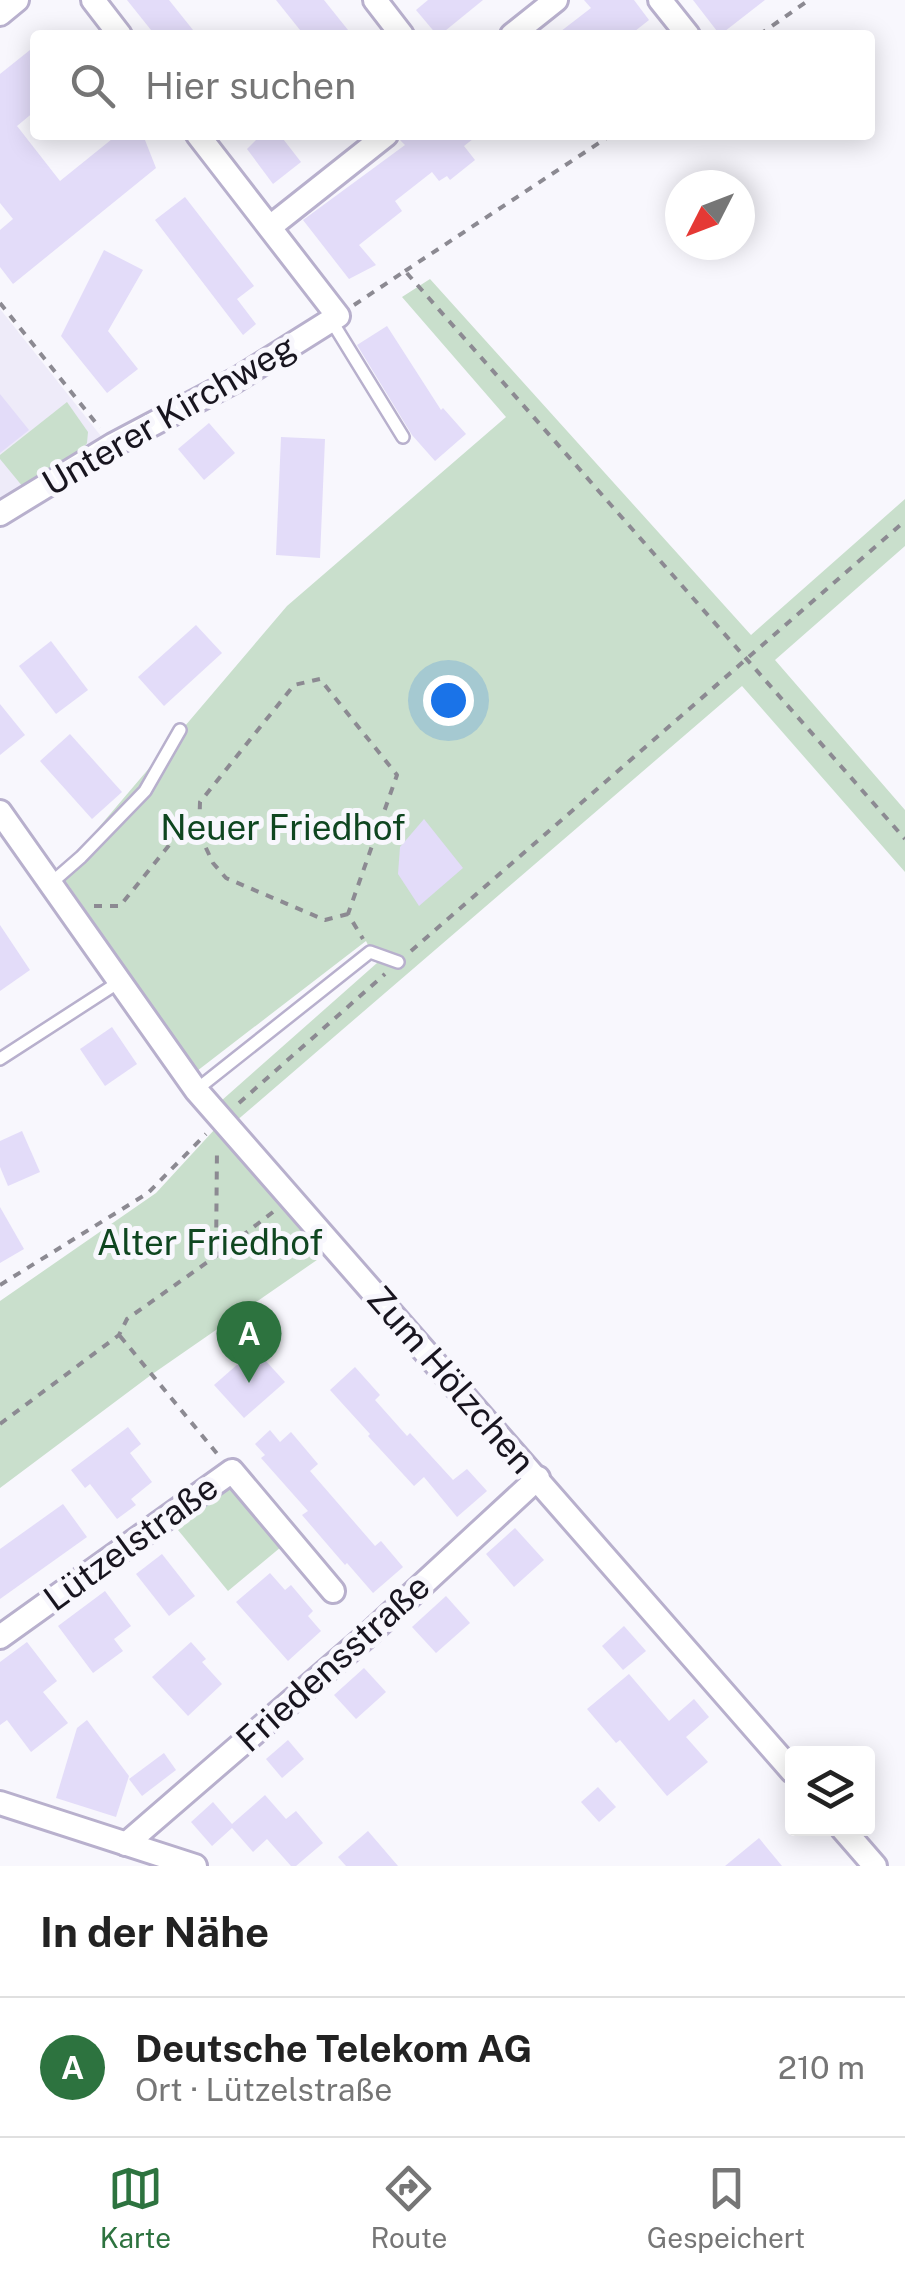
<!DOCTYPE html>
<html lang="de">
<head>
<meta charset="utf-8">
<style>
  body { margin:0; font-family:"Public Sans",sans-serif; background:#f2f2f2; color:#222 }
  .controls { position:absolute; right:30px; bottom:30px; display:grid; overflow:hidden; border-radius:10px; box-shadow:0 5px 25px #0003 }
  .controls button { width:90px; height:90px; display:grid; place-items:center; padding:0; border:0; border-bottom:2px solid #e0e0e0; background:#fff; color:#222; font:50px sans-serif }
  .compass { position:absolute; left:665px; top:170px; width:90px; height:90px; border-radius:50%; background:#fff; box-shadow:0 5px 25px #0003; rotate:228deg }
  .you { position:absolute; left:448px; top:700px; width:35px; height:35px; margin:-25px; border:8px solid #fff; border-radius:50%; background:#1a73e8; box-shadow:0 0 0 15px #1a73e833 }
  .badge { display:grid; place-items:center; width:65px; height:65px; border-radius:50%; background:#2d733f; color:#fff; font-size:32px; font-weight:700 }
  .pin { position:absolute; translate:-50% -82px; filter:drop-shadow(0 2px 5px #0008) }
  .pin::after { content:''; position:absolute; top:52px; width:35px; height:30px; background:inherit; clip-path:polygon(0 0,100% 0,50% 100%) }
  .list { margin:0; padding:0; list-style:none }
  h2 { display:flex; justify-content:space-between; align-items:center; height:130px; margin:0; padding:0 40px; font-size:42px }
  h2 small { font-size:32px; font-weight:400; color:#767676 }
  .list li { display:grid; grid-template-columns:65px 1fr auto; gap:30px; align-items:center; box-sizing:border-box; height:140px; padding:0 40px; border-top:2px solid #e0e0e0 }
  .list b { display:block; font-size:38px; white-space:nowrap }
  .list p { margin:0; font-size:32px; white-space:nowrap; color:#767676 }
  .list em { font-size:32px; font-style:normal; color:#767676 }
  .icon { flex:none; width:55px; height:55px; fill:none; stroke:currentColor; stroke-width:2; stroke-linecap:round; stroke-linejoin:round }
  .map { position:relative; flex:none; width:905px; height:1866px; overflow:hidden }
  .search { position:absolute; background:#fff; box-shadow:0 5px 25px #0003; left:30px; right:30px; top:30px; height:110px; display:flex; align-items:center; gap:25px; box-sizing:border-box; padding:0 35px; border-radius:10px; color:#767676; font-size:38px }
  .sheet { height:270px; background:#fff }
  nav { display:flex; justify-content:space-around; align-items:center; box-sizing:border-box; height:140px; border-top:2px solid #e0e0e0; background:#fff; font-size:28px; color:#767676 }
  nav a { display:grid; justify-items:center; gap:5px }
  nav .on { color:#2d733f }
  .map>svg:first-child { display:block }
  .built { fill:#eeebf9 }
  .green { fill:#c9dfcc }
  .building { fill:#e3dcf9 }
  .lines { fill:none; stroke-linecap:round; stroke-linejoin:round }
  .lane-casing { stroke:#b8b0cd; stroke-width:16 }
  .street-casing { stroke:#b8b0cd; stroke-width:28 }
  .path { stroke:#8c8a92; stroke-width:4; stroke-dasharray:8 8; stroke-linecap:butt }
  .lane { stroke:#fff; stroke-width:11 }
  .street { stroke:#fff; stroke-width:22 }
  .labels { text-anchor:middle; stroke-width:10; stroke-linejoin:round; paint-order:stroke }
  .street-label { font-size:35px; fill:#18151f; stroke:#f8f7fd }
  .park-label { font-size:35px; fill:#0f4620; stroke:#f8f7fd }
</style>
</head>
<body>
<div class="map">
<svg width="905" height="1866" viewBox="0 0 905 1866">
  <rect width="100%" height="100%" fill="#f8f7fd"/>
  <polygon class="built" points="0,309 112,450 0,513"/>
  <g class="green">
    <polygon points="430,279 751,635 905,499 905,546 775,660 905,810 905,872 742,686 235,1122 221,1101 377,963 366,941 197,1071 60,873 287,606 506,417 402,297"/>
    <polygon points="67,402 88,432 87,443 78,456 23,487 0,459 0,455"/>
    <polygon points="215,1129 327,1253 151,1375 0,1488 0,1301 156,1193"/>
    <polygon points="231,1486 281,1547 228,1591 178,1530"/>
  </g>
  <g class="building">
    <polygon points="127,0 169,0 197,35 155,35"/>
    <polygon points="276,0 324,0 352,35 304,35"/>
    <polygon points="428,0 483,0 440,35 437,35 416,10"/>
    <polygon points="584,0 634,0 649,20 630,35 556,35 591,8"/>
    <polygon points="693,0 765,0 720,35"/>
    <polygon points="35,46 35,111 17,126 60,181 117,135 143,135 156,168 13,284 0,267 0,230 13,219 0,203 0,74"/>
    <polygon points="261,135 280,135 301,162 273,184 247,149"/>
    <polygon points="401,135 478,135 464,146 475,160 450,180 447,176 439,181 432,172 395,201 402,211 359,245 376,265 349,279 303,220 405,145 400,140"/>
    <polygon points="185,197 254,286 237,299 256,324 243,335 155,220"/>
    <polygon points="104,250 143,270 108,331 138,369 107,393 61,336"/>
    <polygon points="387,326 441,410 443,408 466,434 435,461 412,435 357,345"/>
    <polygon points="0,394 29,430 0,453"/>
    <polygon points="209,423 235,453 204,480 178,449"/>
    <polygon points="281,437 325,439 320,558 276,555"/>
    <polygon points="196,625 222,653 164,706 138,677"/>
    <polygon points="51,641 88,690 56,714 19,666"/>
    <polygon points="0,704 25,735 0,755"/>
    <polygon points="70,734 122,792 92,819 40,761"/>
    <polygon points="424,819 463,868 419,906 398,874 400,847"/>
    <polygon points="0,925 30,970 0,991"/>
    <polygon points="112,1027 137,1064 105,1086 80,1049"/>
    <polygon points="22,1131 40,1172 8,1186 0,1167 0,1141"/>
    <polygon points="0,1207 24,1249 0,1263"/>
    <polygon points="255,1349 285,1382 244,1418 214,1385"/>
    <polygon points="355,1367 380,1395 375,1400 407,1436 410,1433 453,1480 467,1469 487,1491 457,1517 424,1477 414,1486 368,1436 370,1434 330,1390"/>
    <polygon points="128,1427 141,1444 130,1453 152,1482 131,1499 136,1505 117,1519 90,1484 85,1488 71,1470"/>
    <polygon points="270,1430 280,1442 291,1432 318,1464 310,1471 375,1546 381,1541 403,1567 373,1593 347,1563 345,1565 302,1515 308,1511 261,1458 265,1455 255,1444"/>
    <polygon points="63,1504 87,1537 0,1599 0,1549"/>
    <polygon points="515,1528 544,1560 514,1587 486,1554"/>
    <polygon points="162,1554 195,1596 169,1616 136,1574"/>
    <polygon points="270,1573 285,1590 291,1585 313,1611 308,1616 321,1631 288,1661 236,1602"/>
    <polygon points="105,1591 131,1626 114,1639 123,1651 93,1673 58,1626"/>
    <polygon points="446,1596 470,1623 436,1653 412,1627"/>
    <polygon points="624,1626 646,1651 623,1670 602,1646"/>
    <polygon points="27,1642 57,1681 43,1692 68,1723 31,1752 7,1720 0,1725 0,1662"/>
    <polygon points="191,1642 206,1659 202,1662 222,1684 188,1716 152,1677"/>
    <polygon points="364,1668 386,1692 356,1719 334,1695"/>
    <polygon points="629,1674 669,1721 694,1699 709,1717 686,1737 708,1762 667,1796 620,1740 616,1743 587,1709"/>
    <polygon points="87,1720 129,1776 116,1817 56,1798 77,1728"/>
    <polygon points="288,1740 304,1759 282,1778 266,1759"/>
    <polygon points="164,1753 176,1770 142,1796 129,1779"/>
    <polygon points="598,1787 616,1807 599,1822 581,1802"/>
    <polygon points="265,1795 286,1819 296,1811 323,1843 296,1866 291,1866 267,1839 253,1852 232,1828 212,1846 191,1822 213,1802 232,1824"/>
    <polygon points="368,1831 398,1866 346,1866 338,1857"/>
    <polygon points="759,1838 782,1866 725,1866"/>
  </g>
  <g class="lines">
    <g class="lane-casing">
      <g id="lane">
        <polyline points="331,320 403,437"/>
        <polyline points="50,884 81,857 145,791 180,730"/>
        <polyline points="0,1059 119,982"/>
        <polyline points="196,1090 370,952 398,962"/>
      </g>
    </g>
    <g class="street-casing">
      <g id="street">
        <polyline points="93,0 120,35"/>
        <polyline points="375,0 402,35"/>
        <polyline points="660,0 688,35"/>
        <polyline points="0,14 17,0"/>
        <polyline points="512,35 556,0"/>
        <polyline points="270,227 386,135"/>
        <polyline points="0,514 113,445 236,380 338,316 198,135"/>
        <polyline points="0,812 196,1090 792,1771"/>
        <polyline points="0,1637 232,1471 333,1591"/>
        <polyline points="0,1803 195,1866"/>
        <polyline points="842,1828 875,1866"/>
        <polyline points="126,1844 369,1634 538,1478"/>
      </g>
    </g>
    <g class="path">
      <polyline points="759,35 809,0"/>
      <polyline points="405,271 611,135"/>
      <polyline points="0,303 100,428"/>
      <polyline points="354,305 405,271 905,839"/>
      <polyline points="94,906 120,906 179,833 199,833"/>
      <polyline points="348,914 325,920 226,878 213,863 199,833 200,802 294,685 320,679 397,775 348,914 363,939"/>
      <polyline points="411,951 905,521"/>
      <polyline points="239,1103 385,974"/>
      <polyline points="216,1256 273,1212"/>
      <polyline points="0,1285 148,1193 206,1134"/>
      <polyline points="120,1336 219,1456"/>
      <polyline points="0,1424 119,1335 127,1319 216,1256 217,1148"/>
    </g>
    <use href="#lane" class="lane"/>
    <use href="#street" class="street"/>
  </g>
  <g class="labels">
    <g class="street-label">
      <text transform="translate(169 415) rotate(-30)" y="12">Unterer Kirchweg</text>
      <text transform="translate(451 1380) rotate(49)" y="12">Zum Hölzchen</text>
      <text transform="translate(131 1543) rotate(-36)" y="12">Lützelstraße</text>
      <text transform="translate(333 1663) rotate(-42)" y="12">Friedensstraße</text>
    </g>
    <g class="park-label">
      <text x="283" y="840">Neuer Friedhof</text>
      <text x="210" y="1255">Alter Friedhof</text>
    </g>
  </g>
</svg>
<div class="controls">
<button><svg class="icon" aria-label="layers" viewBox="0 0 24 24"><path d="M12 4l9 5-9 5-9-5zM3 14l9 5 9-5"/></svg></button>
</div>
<svg class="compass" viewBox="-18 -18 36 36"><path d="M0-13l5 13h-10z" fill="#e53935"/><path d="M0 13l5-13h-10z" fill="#767676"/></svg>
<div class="you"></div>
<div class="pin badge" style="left:249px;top:1383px">A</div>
<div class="search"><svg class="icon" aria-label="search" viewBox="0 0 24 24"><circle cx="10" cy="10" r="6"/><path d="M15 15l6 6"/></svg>Hier suchen</div>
</div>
<section class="sheet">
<h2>In der Nähe<small></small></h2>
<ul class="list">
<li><span class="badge">A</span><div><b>Deutsche Telekom AG</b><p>Ort · Lützelstraße</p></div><em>210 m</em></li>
</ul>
</section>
<nav>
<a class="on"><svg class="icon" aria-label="map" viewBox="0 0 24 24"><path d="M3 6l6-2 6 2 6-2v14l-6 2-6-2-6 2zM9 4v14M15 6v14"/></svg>Karte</a>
<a><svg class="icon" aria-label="directions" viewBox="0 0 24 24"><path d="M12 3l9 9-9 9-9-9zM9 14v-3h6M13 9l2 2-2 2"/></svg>Route</a>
<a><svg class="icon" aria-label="saved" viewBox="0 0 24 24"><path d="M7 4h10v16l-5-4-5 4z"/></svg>Gespeichert</a>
</nav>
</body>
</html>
